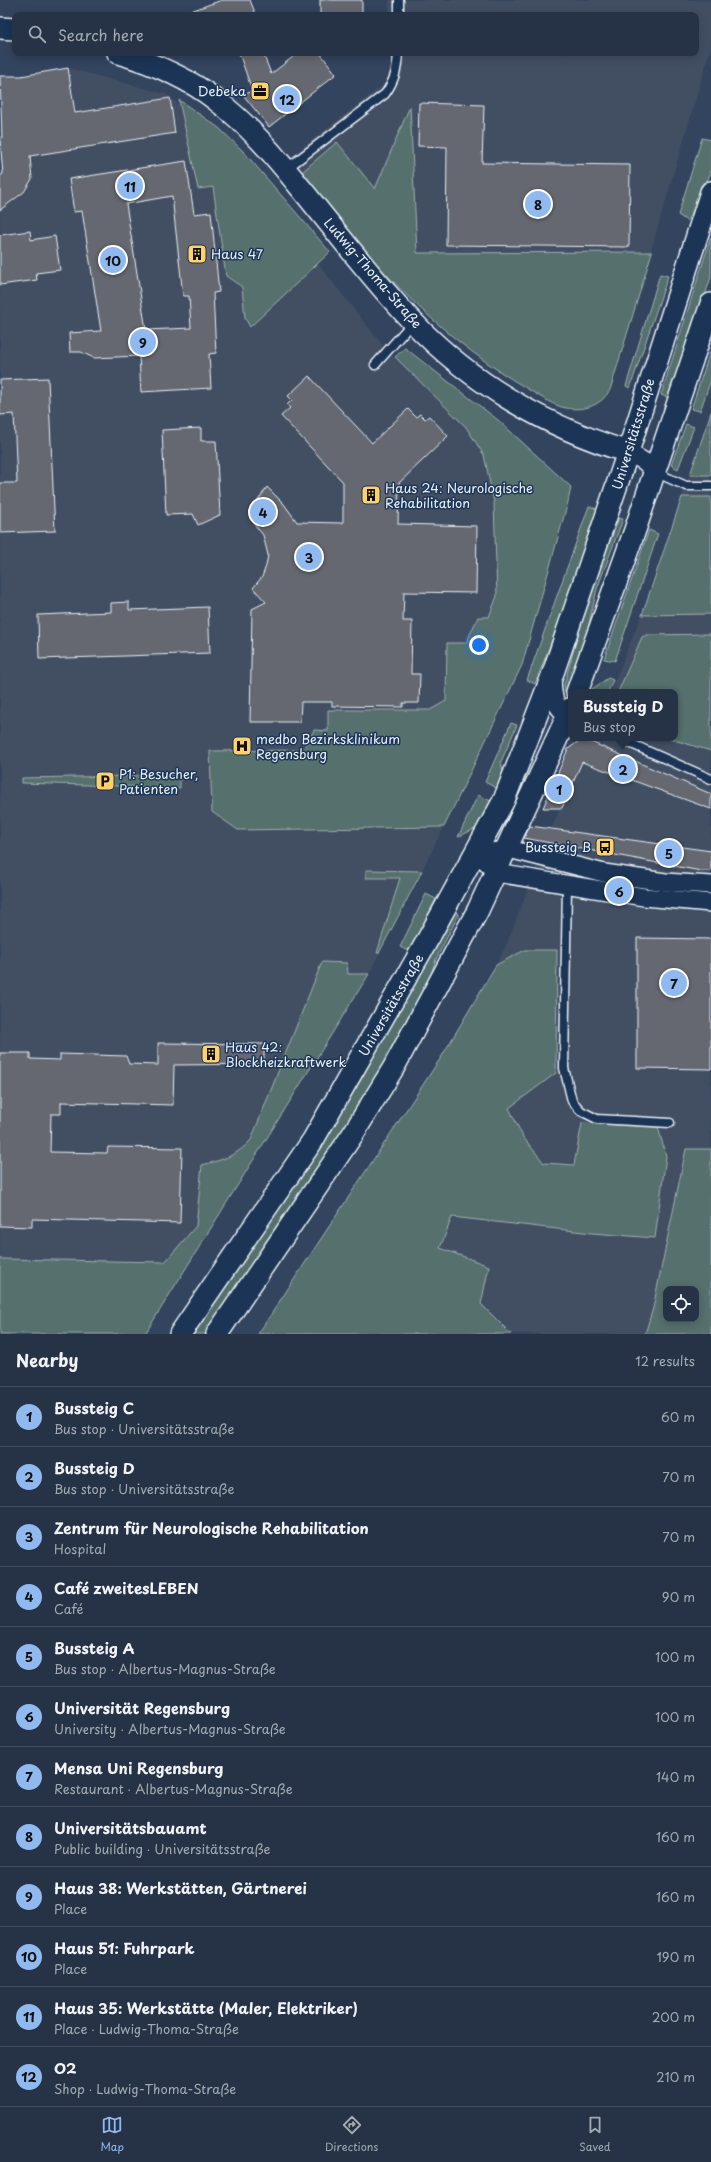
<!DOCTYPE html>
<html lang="en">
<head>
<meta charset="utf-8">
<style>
  body { margin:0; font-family:"Playpen Sans",sans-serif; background:#323f51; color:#f1f3f6 }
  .controls { position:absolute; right:12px; bottom:12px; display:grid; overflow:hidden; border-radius:8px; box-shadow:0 2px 10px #0003 }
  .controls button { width:36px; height:36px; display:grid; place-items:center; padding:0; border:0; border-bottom:1px solid #424e5f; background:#263346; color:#f1f3f6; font:20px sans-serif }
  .you { position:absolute; left:479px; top:645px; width:14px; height:14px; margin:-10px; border:3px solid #fff; border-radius:50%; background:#1a73e8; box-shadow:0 0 0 6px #1a73e833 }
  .badge { display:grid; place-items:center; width:26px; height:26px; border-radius:50%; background:#90b9f0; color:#111; font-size:13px; font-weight:700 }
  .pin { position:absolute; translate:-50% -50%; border:2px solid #fff; box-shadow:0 1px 4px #0006 }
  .popup { position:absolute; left:568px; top:689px; width:110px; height:52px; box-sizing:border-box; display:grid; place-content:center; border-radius:8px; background:#263346; filter:drop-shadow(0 1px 3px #0005); font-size:13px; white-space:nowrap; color:#a4aab3 }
  .popup b { font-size:15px; color:#f1f3f6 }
  .popup::after { content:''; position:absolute; left:50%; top:100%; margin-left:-8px; border:8px solid transparent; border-top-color:#263346 }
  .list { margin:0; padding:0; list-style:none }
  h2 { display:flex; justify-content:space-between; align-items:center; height:52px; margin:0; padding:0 16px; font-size:17px }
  h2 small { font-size:13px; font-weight:400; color:#a4aab3 }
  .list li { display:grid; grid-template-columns:26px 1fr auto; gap:12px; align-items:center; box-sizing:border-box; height:60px; padding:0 16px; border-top:1px solid #424e5f }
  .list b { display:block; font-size:15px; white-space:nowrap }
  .list p { margin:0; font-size:13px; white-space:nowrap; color:#a4aab3 }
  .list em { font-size:13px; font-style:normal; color:#a4aab3 }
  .icon { flex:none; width:22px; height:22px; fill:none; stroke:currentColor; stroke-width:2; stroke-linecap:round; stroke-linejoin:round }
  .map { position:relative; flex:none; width:711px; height:1334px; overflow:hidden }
  .search { position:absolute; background:#263346; box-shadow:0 2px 10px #0003; left:12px; right:12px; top:12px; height:44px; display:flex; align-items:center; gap:10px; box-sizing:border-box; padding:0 14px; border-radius:8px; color:#a4aab3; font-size:15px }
  .sheet { height:772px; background:#263346 }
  nav { display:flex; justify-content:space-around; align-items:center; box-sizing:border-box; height:56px; border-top:1px solid #424e5f; background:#263346; font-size:11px; color:#a4aab3 }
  nav a { display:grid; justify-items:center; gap:2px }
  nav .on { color:#90b9f0 }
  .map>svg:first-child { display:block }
  .built { fill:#424f63; fill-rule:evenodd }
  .green { fill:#56706d; stroke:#9fb0b2; fill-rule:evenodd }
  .building { fill:#65686f; stroke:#e8f1f8; fill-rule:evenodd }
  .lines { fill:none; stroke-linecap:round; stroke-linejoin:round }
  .service-casing { stroke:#e8f1f8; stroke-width:11 }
  .minor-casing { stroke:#e8f1f8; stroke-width:20 }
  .tertiary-casing { stroke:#e8f1f8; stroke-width:24 }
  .service { stroke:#1d3557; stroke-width:8 }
  .minor { stroke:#1d3557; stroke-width:17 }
  .tertiary { stroke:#1d3557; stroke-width:21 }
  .labels { text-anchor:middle; stroke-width:3; stroke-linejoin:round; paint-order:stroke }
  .poi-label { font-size:13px; fill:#e8f1f8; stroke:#1d3557; text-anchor:start }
  .street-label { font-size:13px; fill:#e8f1f8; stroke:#1d3557 }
</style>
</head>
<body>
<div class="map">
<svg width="711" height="1334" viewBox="0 0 711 1334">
  <rect width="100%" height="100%" fill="#33445e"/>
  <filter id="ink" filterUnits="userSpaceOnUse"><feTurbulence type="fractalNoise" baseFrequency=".025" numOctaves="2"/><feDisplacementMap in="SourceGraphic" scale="8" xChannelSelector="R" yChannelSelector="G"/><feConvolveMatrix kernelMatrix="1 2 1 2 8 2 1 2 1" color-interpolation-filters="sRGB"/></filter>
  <g filter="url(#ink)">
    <g class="built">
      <polygon points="389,0 711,0 711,47 610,390 603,401 591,407 576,409 564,408 505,376 462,345 419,308 383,271 290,157 382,86 390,74 390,53 696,53 696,15 389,15"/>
      <polygon points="68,68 166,94 220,139 387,351 568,502 522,665 444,827 369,974 145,1334 0,1334 0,129 24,125 21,75"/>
      <path d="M711 411V1334H258L442 1056 496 965 508 941 546 842 590 738H675V692H610L642 614ZM666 1289H696V1319H666Z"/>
    </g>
    <g class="green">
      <polygon points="179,100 219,128 244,152 330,252 250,327 245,318 242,287 226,276 213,187 198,189"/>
      <path d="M410 106 417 253 652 252 610 390C600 406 585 411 566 408 554 406 541 397 531 391 476 359 428 319 385 273 355 242 329 205 302 172L337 142 375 189Z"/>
      <polygon points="702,138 711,140 711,171 704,190 687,221 678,215"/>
      <polygon points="711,237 711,277 671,399 661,395"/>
      <polygon points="660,274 668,276 630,388 626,386"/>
      <polygon points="405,348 498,420 571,487 568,502 522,665 444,827 238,830 212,812 210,751 303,750 314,730 328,731 328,710 430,710 446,701 447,643 466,643 478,617 489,617 497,596 494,502 484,455 466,427 395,357"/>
      <polygon points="711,349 711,380 700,411 691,409"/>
      <polygon points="711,412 711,475 690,475"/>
      <polygon points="686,424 694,427 678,469 671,465"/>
      <polygon points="682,497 711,497 711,614 642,615"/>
      <polygon points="589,506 599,510 567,602 535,684 527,680"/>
      <polygon points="619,518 623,519 597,589 586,637 567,694 565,692 564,685 589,595"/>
      <polygon points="649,530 658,534 615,661 604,659"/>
      <polygon points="711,634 711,751 667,738 675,738 675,692 618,692 642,637 647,635"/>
      <polygon points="608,678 613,680 608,692 591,692 592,689"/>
      <polygon points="511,723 517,725 501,762 504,776 498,789 485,782"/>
      <polygon points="180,775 180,788 22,783 22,778"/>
      <polygon points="478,795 493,802 485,824 458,837"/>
      <polygon points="366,870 422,871 379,953 377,953 400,878 366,878"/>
      <polygon points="426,894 436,899 410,952 400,947"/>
      <polygon points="452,910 459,914 436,959 425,992 373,1087 208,1334 192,1334 315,1155 359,1083"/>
      <polygon points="525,950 557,950 556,1073 509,1108 523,1137 544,1163 574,1165 582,1123 658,1127 666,1156 655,1238 592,1233 452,1217 440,1248 489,1266 481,1304 511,1334 258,1334 442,1056 496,965"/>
      <path d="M322 962 347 963 348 974H369L145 1334H0V1259L165 1262 196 1226 202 1165C222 1160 237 1156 251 1140Z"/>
      <path d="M686 1149H711V1334H645L653 1308ZM666 1289H696V1319H666Z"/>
    </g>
    <g class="building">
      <polygon points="222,0 250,0 256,15 186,15 185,13"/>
      <rect x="320" y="0" width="42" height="15"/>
      <polygon points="239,53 263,53 271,74 298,53 320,53 336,74 269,127 244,96 252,90"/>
      <polygon points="68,68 75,113 170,98 175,133 30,156 32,179 24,192 0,210 0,176 3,174 0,139 2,138 0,76 21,76"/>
      <polygon points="419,103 484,105 482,163 630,165 629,247 446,245 447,147 418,146"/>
      <path d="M186 161 194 214 211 212 219 292 213 293 216 353 209 354 211 388 141 392 139 356 94 358 81 352H70L69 333 101 331 82 211 74 212 69 179ZM172 196 183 296H189L191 328 146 330 126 204Z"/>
      <polygon points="30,231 31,240 55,236 60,270 36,273 37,280 0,285 0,235"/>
      <polygon points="309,376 372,443 408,409 416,417 420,414 425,419 429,416 448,436 399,483 398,524 477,526 476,593 404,592 403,621 412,621 411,674 420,674 419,703 403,703 403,707 332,706 332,702 301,702 300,722 250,722 252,609 266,602 253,588 262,577 266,566 268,555 263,535 254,524 261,519 251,511 267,487 284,504 297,522 343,523 343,482 281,416 290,408 287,405 292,400 288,396"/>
      <polygon points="48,378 55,531 0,533 0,483 17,483 14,414 0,415 0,380"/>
      <polygon points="201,428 201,441 216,441 220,515 198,525 193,514 166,515 162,430"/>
      <polygon points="129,602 129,610 208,607 210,653 39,659 38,615 111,612 111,603"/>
      <polygon points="579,741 591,742 711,794 711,809 582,762 562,808 543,808 568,749"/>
      <polygon points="530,826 711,851 711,871 701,871 524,838"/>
      <polygon points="637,938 711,939 711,1069 637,1068"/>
      <polygon points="158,1043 264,1044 264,1064 174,1065 173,1105 61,1102 61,1114 51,1114 50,1152 107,1153 108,1147 182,1148 180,1223 32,1219 32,1227 0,1226 0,1053 30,1053 30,1059 60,1060 60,1054 126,1056 129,1064 158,1065"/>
    </g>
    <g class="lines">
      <g class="service-casing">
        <g id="service">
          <polyline points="399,15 399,0"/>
          <path d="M286 169 385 94C395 80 397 70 398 53"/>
          <polyline points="375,365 412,323"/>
          <polyline points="655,472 686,486 711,486"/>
          <polyline points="618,738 711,779"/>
          <polyline points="567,885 564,1068 572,1101 581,1111 597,1119 670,1123"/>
        </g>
      </g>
      <g class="minor-casing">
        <g id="minor">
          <polyline points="628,452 645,462 655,472"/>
          <path d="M552 677C553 695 552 704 568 716"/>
          <polyline points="477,853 496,871 503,874 644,897 711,903"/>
          <polyline points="477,853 513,850 604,873 665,882 711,885"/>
        </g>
      </g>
      <g class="tertiary-casing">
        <g id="tertiary">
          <polyline points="0,28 15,29"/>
          <path d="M118 53C152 63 188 78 216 100 248 124 274 155 299 186 336 231 371 278 412 321 471 383 546 427 628 452"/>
          <polyline points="577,692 635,530 711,304"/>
          <polyline points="180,1334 313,1140 423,948 504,800 552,676 628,452 711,192"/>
          <polyline points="217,1334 353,1134 394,1067 478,910 571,708"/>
        </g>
      </g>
      <use href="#service" class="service"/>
      <use href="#minor" class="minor"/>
      <use href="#tertiary" class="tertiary"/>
    </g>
  </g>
  <defs>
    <g id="office-square" transform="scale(1)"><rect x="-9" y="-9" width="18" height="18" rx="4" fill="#ffd166" stroke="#1d3557"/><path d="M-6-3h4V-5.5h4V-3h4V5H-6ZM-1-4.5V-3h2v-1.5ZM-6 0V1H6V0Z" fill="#111"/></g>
    <g id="building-square" transform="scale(1)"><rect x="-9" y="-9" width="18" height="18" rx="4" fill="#ffd166" stroke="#1d3557"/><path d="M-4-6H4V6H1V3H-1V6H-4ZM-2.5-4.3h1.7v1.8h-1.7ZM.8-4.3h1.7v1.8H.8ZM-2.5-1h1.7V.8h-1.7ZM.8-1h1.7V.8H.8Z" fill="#111"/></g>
    <g id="hospital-square" transform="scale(1)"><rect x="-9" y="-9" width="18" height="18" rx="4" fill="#ffd166" stroke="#1d3557"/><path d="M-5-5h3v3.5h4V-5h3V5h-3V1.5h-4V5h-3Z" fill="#111"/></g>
    <g id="parking-square" transform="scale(1)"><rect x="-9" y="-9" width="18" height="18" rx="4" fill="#ffd166" stroke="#1d3557"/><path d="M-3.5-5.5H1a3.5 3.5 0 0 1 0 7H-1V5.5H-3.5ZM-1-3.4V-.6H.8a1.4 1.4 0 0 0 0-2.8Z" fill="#111"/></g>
    <g id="bus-square" transform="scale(1)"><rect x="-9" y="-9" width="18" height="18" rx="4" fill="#ffd166" stroke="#1d3557"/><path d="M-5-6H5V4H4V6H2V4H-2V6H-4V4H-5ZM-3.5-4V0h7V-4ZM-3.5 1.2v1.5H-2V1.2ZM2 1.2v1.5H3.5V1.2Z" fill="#111"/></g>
  </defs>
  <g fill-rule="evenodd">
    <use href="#office-square" x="260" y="91"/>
    <use href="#building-square" x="197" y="254"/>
    <use href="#building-square" x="371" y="495"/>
    <use href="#hospital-square" x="242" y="746"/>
    <use href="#parking-square" x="105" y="781"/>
    <use href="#bus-square" x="605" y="847"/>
    <use href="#building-square" x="211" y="1054"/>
  </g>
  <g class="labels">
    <g class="poi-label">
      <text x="246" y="96" text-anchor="end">Debeka</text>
      <text x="211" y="259">Haus 47</text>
      <text x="385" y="493">Haus 24: Neurologische<tspan x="385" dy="15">Rehabilitation</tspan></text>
      <text x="256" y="744">medbo Bezirksklinikum<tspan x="256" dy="15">Regensburg</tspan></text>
      <text x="119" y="779">P1: Besucher,<tspan x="119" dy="15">Patienten</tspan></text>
      <text x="591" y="852" text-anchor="end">Bussteig B</text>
      <text x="225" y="1052">Haus 42:<tspan x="225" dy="15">Blockheizkraftwerk</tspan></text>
    </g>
    <g class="street-label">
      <text transform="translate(373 273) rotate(49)" y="5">Ludwig-Thoma-Straße</text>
      <text transform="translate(633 434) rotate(-73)" y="5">Universitätsstraße</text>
      <text transform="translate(391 1005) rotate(-60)" y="5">Universitätsstraße</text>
    </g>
  </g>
</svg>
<div class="controls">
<button><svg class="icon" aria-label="locate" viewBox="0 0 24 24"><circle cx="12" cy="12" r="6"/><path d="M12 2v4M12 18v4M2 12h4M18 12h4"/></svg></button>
</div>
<div class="you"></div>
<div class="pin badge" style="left:559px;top:789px">1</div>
<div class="pin badge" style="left:623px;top:769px">2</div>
<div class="popup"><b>Bussteig D</b>Bus stop</div>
<div class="pin badge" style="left:309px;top:557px">3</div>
<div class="pin badge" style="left:263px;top:512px">4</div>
<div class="pin badge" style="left:669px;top:853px">5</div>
<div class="pin badge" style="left:619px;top:891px">6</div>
<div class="pin badge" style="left:674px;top:983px">7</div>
<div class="pin badge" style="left:538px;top:204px">8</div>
<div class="pin badge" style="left:143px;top:342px">9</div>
<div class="pin badge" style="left:113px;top:260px">10</div>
<div class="pin badge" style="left:130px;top:186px">11</div>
<div class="pin badge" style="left:287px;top:99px">12</div>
<div class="search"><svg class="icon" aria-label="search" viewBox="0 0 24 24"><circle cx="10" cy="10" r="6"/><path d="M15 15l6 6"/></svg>Search here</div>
</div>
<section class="sheet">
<h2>Nearby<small>12 results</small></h2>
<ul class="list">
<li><span class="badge">1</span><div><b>Bussteig C</b><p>Bus stop · Universitätsstraße</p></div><em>60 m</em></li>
<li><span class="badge">2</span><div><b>Bussteig D</b><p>Bus stop · Universitätsstraße</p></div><em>70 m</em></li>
<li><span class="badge">3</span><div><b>Zentrum für Neurologische Rehabilitation</b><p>Hospital</p></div><em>70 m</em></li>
<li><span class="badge">4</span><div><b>Café zweitesLEBEN</b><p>Café</p></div><em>90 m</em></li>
<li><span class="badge">5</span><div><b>Bussteig A</b><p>Bus stop · Albertus-Magnus-Straße</p></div><em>100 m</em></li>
<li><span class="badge">6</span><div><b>Universität Regensburg</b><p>University · Albertus-Magnus-Straße</p></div><em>100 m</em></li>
<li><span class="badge">7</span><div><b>Mensa Uni Regensburg</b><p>Restaurant · Albertus-Magnus-Straße</p></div><em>140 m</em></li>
<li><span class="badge">8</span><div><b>Universitätsbauamt</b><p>Public building · Universitätsstraße</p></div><em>160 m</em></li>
<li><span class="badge">9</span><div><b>Haus 38: Werkstätten, Gärtnerei</b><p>Place</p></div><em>160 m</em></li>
<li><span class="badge">10</span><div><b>Haus 51: Fuhrpark</b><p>Place</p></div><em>190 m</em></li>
<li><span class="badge">11</span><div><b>Haus 35: Werkstätte (Maler, Elektriker)</b><p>Place · Ludwig-Thoma-Straße</p></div><em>200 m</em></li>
<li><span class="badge">12</span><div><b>O2</b><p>Shop · Ludwig-Thoma-Straße</p></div><em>210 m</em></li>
</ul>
</section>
<nav>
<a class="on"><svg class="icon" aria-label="map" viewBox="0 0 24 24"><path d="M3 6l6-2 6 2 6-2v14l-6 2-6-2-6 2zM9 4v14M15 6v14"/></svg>Map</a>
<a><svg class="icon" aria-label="directions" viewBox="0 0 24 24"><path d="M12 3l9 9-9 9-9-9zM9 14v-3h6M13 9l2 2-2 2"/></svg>Directions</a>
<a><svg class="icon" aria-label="saved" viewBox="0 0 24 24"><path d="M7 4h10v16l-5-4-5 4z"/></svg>Saved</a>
</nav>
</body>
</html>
